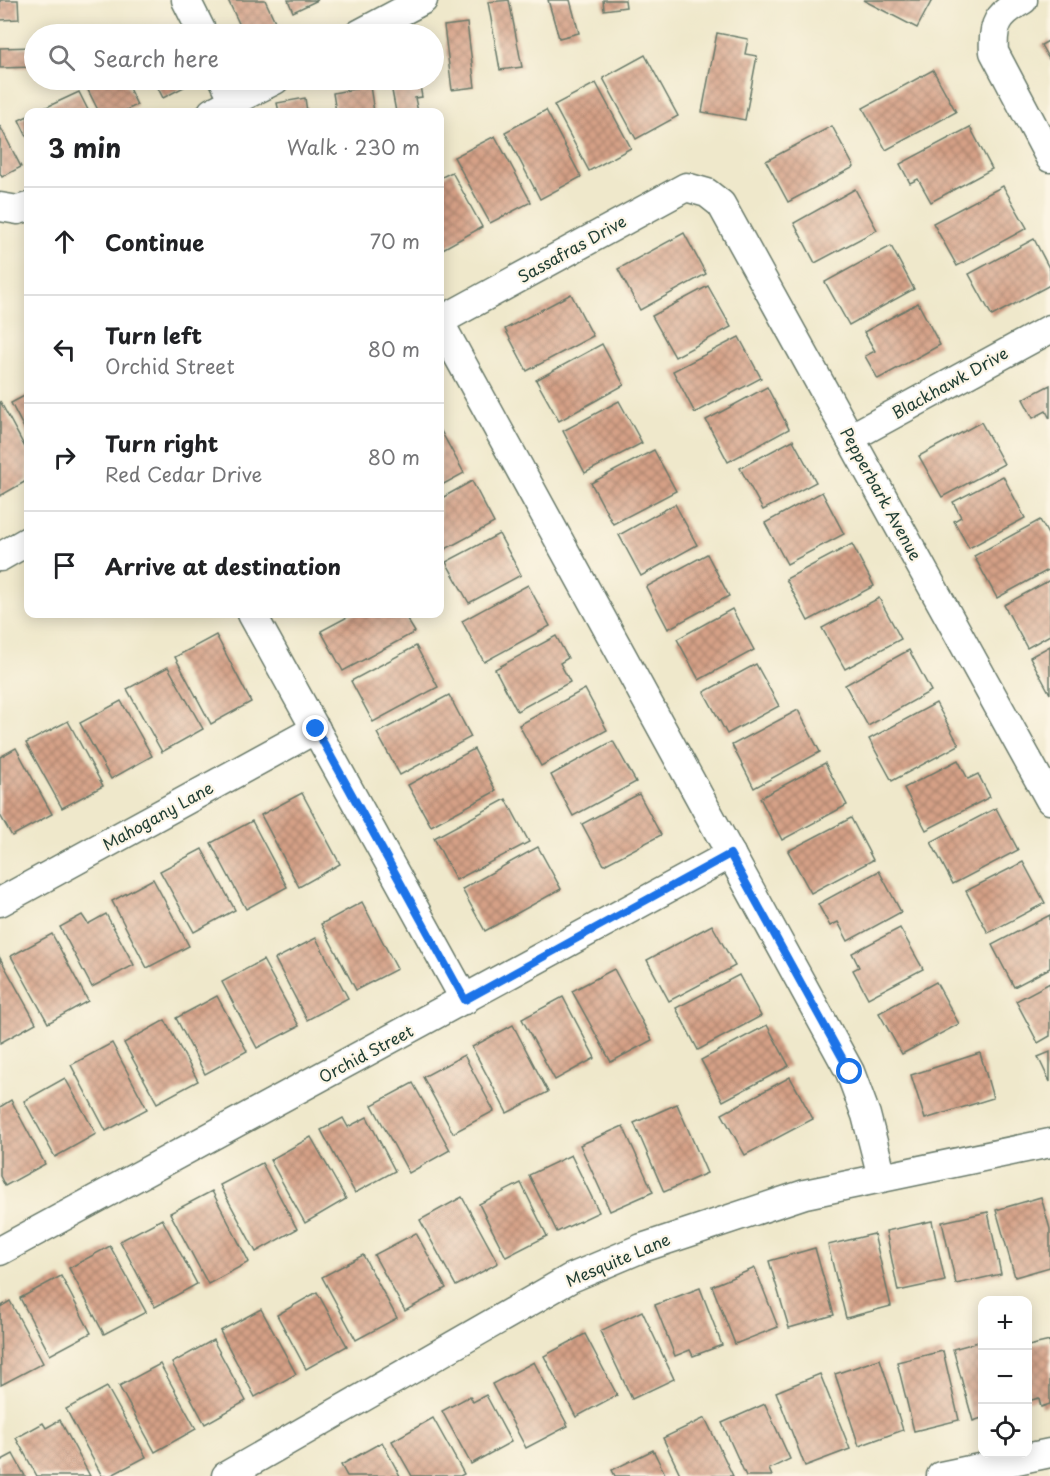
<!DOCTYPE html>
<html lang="en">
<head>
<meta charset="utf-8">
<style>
  body { margin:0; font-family:"Playpen Sans",sans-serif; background:#f6f6f6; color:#202124 }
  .controls { position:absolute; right:18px; bottom:18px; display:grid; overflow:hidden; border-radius:12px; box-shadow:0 3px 15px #0003 }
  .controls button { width:54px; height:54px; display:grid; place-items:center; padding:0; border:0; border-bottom:2px solid #e0e0e0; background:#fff; color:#202124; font:30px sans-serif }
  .stop { position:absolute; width:18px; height:18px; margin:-14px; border:4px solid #1a73e8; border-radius:50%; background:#fff }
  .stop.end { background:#1a73e8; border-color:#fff; box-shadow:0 2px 6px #0008 }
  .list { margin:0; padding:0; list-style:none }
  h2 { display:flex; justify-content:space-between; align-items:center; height:78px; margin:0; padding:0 24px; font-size:26px }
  h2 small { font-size:20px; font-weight:400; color:#757577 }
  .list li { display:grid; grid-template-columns:39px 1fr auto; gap:18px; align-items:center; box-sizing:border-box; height:108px; padding:0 24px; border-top:2px solid #e0e0e0 }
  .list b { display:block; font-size:22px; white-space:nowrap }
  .list p { margin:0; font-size:20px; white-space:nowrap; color:#757577 }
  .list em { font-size:20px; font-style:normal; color:#757577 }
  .icon { flex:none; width:33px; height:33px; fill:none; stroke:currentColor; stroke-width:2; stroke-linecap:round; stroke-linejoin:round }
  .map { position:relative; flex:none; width:1050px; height:1476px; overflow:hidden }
  .search { position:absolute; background:#fff; box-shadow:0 3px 15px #0003; left:24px; top:24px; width:420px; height:66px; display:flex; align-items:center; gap:15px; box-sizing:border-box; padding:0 21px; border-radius:33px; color:#757577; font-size:22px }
  .panel { position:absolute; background:#fff; box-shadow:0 3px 15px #0003; left:24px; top:108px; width:420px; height:510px; border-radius:12px }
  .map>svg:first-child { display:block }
  .building { fill:url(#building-cross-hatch) }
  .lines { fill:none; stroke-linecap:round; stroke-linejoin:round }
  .street-casing { stroke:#687969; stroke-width:31 }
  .street { stroke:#fff; stroke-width:28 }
  .route { stroke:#1a73e8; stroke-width:8 }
  .labels { text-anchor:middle; stroke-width:4.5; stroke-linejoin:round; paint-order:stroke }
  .street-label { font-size:16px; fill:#1f3d34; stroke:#fcf5e5 }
</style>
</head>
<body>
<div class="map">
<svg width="1050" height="1476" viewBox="0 0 1050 1476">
  <defs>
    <pattern id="building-cross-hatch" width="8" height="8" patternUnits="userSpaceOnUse" patternTransform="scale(1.5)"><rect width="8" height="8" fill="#d5a086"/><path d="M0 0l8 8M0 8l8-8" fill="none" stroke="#ac846e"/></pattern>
  </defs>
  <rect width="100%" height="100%" fill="#fcf5e5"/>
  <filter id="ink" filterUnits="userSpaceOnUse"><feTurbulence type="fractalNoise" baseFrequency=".0167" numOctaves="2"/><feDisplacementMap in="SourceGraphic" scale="12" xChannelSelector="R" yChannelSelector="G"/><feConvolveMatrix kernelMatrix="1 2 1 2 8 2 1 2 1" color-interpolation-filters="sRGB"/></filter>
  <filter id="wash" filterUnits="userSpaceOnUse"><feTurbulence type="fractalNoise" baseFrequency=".008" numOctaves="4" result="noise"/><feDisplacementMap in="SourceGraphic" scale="24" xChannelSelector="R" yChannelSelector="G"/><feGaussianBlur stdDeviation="1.35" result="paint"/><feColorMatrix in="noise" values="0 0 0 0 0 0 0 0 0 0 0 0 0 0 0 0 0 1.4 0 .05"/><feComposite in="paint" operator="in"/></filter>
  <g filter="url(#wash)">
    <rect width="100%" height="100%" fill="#efe8cb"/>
    <g id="blocks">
      <g class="building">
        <polygon points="0,0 18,0 19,19 0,20"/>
        <polygon points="228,0 265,0 280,32 244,34"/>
        <polygon points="288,0 318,0 293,12"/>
        <polygon points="509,0 522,67 500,70 488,2"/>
        <polygon points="548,0 570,0 579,33 559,38"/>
        <polygon points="603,0 625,0 626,7 604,10"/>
        <polygon points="863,0 932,0 917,28"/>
        <polygon points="467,23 475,87 452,90 444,26"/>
        <polygon points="717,33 748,39 745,54 757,56 745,120 702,112"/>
        <polygon points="1050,40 1050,61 1041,45"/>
        <polygon points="34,47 34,67 0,68 0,48"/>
        <polygon points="645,55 678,116 636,139 603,78"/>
        <polygon points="933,70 956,112 886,150 863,108"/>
        <polygon points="94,80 125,80 137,105 122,112 99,112 85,84"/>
        <polygon points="154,80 181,80 184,87 163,98"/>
        <polygon points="390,80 419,80 422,97 415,98 418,112 396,112"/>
        <polygon points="596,83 631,148 589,171 554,105"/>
        <polygon points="370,86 374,112 336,112 333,93"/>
        <polygon points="79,92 89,112 36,112"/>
        <polygon points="305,98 307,112 279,112 277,103"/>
        <polygon points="546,110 581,177 540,199 505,132"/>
        <polygon points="28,116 28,139 19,120"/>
        <polygon points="0,126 21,167 2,177 0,173"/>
        <polygon points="832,126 854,167 788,202 766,161"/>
        <polygon points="970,127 992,169 931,202 918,179 910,183 900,164"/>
        <polygon points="495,136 531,202 490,223 454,157"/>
        <polygon points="452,172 482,227 441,250 440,178"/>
        <polygon points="1003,186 1027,228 957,266 933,223"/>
        <polygon points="855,189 877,230 815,263 794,223"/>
        <polygon points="684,233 706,274 640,310 618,269"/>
        <polygon points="1034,239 1050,270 1050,285 992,316 969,274"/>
        <polygon points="891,246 914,289 849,325 825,282"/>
        <polygon points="708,286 731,327 675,357 652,316"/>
        <polygon points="571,294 593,336 527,371 505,329"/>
        <polygon points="918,303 940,345 878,379 865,356 875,351 864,332"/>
        <polygon points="739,337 761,378 695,413 673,371"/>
        <polygon points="602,344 624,385 559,421 536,380"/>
        <polygon points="1050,385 1050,419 1046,411 1033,418 1023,399"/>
        <polygon points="767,387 789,429 728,462 706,420"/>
        <polygon points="28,394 28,436 11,403"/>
        <polygon points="0,401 28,453 28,480 0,496"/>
        <polygon points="619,401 642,443 585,473 563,431"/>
        <polygon points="981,422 1004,464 942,497 919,456"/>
        <polygon points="441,431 464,473 440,486 440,432"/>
        <polygon points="793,440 816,482 763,510 740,468"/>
        <polygon points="654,450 676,491 613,524 591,483"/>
        <polygon points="1003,476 1025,518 969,548 954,521 961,517 953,502"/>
        <polygon points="472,481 494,523 440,552 440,499"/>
        <polygon points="822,492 844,534 787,564 765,523"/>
        <polygon points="675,504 697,545 641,576 619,535"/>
        <polygon points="1040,520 1050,538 1050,569 997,598 974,556"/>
        <polygon points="499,534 521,575 469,603 446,562"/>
        <polygon points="852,544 874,586 808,621 786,579"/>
        <polygon points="707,554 729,596 668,629 646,587"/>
        <polygon points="1050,580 1050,635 1027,648 1004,605"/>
        <polygon points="528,585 550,626 484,662 462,621"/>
        <polygon points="879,598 901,639 845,669 822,628"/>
        <polygon points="732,609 754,650 699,680 677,639"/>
        <polygon points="353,614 404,614 415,632 343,671 321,631"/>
        <polygon points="216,635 251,702 211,724 175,657"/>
        <polygon points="556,636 568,658 560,663 570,682 517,711 495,669"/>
        <polygon points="416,646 438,687 373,722 351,681"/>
        <polygon points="1050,646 1050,694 1030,657"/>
        <polygon points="909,650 931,691 868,726 845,685"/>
        <polygon points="756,664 779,706 727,734 704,692"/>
        <polygon points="168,667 203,729 162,752 127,689"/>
        <polygon points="585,689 607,730 541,766 519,725"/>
        <polygon points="449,695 471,737 400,775 377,733"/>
        <polygon points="121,701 152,756 111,779 80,723"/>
        <polygon points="936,703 959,745 892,781 869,739"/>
        <polygon points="798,710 820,752 754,788 732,745"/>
        <polygon points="68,721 103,786 62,808 26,743"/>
        <polygon points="613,741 636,782 573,816 551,775"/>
        <polygon points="16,748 52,814 12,836 0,815 0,757"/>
        <polygon points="474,749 496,791 431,826 408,785"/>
        <polygon points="958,760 968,779 978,774 990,797 926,830 904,788"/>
        <polygon points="825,763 847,805 782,840 760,798"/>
        <polygon points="302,793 340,864 299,887 261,815"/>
        <polygon points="639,794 661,835 604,865 582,824"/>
        <polygon points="506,799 529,842 456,880 434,838"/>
        <polygon points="996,808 1018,850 953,884 931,842"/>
        <polygon points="851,818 873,860 811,893 788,851"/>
        <polygon points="252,821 287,887 246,909 211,843"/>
        <polygon points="538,847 561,889 485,931 462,889"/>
        <polygon points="202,849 235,910 194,932 160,871"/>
        <polygon points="1023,862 1045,903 988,933 966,891"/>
        <polygon points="879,871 901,912 848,941 838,922 830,926 818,904"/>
        <polygon points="153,879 189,946 147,968 112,901"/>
        <polygon points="362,902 397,969 356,990 321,924"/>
        <polygon points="106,914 134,965 92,987 60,927 82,915 88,924"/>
        <polygon points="1050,915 1050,968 1014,987 992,945"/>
        <polygon points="712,925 735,966 669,1001 647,960"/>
        <polygon points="900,928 923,969 868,998 853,970 859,967 852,953"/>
        <polygon points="52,934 88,1001 48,1023 11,956"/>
        <polygon points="316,938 348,998 307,1020 275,959"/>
        <polygon points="0,958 36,1023 0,1043"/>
        <polygon points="263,960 299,1026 257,1048 222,982"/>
        <polygon points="614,969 652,1040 611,1062 572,991"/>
        <polygon points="739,975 761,1016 698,1050 676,1008"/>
        <polygon points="936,982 959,1024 902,1054 879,1013"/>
        <polygon points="1050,983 1050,1036 1038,1043 1016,1001"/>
        <polygon points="217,996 247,1051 205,1074 176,1018"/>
        <polygon points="563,997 595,1058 555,1080 522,1019"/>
        <polygon points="165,1020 198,1081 157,1103 124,1043"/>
        <polygon points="513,1025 548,1092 507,1113 472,1047"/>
        <polygon points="767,1025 789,1066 723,1101 701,1060"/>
        <polygon points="112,1043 147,1109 106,1131 71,1065"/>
        <polygon points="1050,1052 1050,1082 1038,1057"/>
        <polygon points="980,1053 993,1098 925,1119 911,1075"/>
        <polygon points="464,1055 494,1111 453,1133 423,1077"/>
        <polygon points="790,1077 813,1119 745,1155 722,1114"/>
        <polygon points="65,1078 96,1134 55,1157 24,1101"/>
        <polygon points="413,1083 450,1150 409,1173 372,1105"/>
        <polygon points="11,1100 45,1164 5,1186 0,1176 0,1107"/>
        <polygon points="677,1104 707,1173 664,1192 634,1123"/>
        <polygon points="367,1117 395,1171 355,1193 321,1130 343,1118 348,1127"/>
        <polygon points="623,1126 653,1192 610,1211 580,1145"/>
        <polygon points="311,1137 346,1199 305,1223 270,1160"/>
        <polygon points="571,1155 599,1212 557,1232 529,1175"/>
        <polygon points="262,1163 297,1229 256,1252 220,1185"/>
        <polygon points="521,1183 547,1236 506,1257 479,1204"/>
        <polygon points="212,1191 249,1262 208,1284 170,1213"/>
        <polygon points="462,1197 498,1263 456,1286 420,1220"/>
        <polygon points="1041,1197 1050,1229 1050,1267 1015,1277 996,1210"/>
        <polygon points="988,1212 1001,1274 956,1284 942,1222"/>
        <polygon points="162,1219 197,1284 155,1307 120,1241"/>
        <polygon points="932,1221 945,1281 898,1291 886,1231"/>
        <polygon points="416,1233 446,1288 405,1311 374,1255"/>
        <polygon points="874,1234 891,1306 846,1318 828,1245"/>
        <polygon points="110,1246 146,1312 104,1334 69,1268"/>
        <polygon points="815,1248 834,1315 789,1328 769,1261"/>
        <polygon points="363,1255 397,1318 356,1340 322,1277"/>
        <polygon points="755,1268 778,1327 735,1344 712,1286"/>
        <polygon points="61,1276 91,1333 50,1355 20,1298"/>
        <polygon points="700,1288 722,1345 693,1356 690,1350 675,1356 655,1305"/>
        <polygon points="317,1292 347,1346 306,1369 277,1315"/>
        <polygon points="10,1301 43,1363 1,1385 0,1307"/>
        <polygon points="261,1309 296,1374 255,1397 220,1331"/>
        <polygon points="642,1311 674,1379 632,1399 600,1331"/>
        <polygon points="585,1334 617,1395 576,1417 544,1356"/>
        <polygon points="213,1340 246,1401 205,1424 172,1363"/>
        <polygon points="982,1341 982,1418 973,1421 953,1349"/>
        <polygon points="1050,1341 1050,1404 1041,1407 1039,1398 1028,1401 1028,1346"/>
        <polygon points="943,1351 959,1420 914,1431 897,1362"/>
        <polygon points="880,1359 903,1430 859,1446 835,1374"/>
        <polygon points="534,1362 568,1426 526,1448 492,1384"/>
        <polygon points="160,1364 196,1429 155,1452 119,1386"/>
        <polygon points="820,1374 850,1449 805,1466 776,1392"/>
        <polygon points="107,1387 146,1457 110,1476 102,1476 66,1409"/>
        <polygon points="486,1395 511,1442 471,1464 442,1411 470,1396 473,1402"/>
        <polygon points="765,1404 790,1459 769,1469 772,1476 746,1476 722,1423"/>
        <polygon points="433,1418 464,1474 460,1476 412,1476 392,1441"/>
        <polygon points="705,1418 733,1476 681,1476 663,1438"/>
        <polygon points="60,1420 90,1476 37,1476 16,1438 43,1423 46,1428"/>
        <polygon points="382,1442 400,1476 347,1476 341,1465"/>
        <polygon points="653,1450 666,1476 615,1476 612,1470"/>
        <polygon points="13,1454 25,1476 0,1476 0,1461"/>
      </g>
    </g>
  </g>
  <g filter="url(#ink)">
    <use href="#blocks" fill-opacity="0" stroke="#687969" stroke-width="1.5"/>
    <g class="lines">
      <g class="street-casing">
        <g id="street">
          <polyline points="186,0 203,34"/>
          <path d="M1023 0C998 14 992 24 994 52L1050 158"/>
          <polyline points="359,34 423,0"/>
          <polyline points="224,80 234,101"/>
          <polyline points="212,112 275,80"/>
          <polyline points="0,207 18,210 28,207"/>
          <polyline points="440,321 686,187 707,193 721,204 1050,800"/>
          <polyline points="440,323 850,1072 866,1115 882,1177"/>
          <polyline points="850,438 1050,329"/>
          <polyline points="0,557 28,541"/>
          <polyline points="252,614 465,1000"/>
          <polyline points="0,902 316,729"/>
          <polyline points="0,1251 731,854"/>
          <polyline points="226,1476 571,1278 642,1248 805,1194 1050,1143"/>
          <polyline points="941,1476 1050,1453"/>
        </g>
      </g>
      <use href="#street" class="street"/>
    </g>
  </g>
  <g class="lines" filter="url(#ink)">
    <polyline class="route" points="316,729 465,1000 730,854 850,1072"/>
  </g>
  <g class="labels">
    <g class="street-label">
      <text transform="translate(572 249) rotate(-29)" y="6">Sassafras Drive</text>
      <text transform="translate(950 383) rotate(-29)" y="6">Blackhawk Drive</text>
      <text transform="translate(881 494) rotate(61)" y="6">Pepperbark Avenue</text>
      <text transform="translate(158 816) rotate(-29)" y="6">Mahogany Lane</text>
      <text transform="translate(366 1054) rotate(-28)" y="6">Orchid Street</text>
      <text transform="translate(618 1260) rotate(-23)" y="6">Mesquite Lane</text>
    </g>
  </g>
</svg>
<div class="controls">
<button>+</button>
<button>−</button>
<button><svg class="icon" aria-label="locate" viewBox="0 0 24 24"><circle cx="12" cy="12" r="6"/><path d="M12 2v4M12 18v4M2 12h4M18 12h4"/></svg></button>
</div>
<div class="stop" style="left:850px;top:1072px"></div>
<div class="stop end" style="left:316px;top:729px"></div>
<div class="search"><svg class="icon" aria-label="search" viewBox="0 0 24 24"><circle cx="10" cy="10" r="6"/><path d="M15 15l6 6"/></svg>Search here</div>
<section class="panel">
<h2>3 min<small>Walk · 230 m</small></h2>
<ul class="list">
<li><svg class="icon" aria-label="ahead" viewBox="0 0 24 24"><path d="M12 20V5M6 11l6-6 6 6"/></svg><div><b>Continue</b></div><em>70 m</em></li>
<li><svg class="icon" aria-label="left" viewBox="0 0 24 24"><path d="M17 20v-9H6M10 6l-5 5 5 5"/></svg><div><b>Turn left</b><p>Orchid Street</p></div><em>80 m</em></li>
<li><svg class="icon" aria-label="right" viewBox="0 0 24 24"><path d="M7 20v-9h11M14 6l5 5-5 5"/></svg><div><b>Turn right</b><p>Red Cedar Drive</p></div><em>80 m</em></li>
<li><svg class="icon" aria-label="arrive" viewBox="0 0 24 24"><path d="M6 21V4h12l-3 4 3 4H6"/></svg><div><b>Arrive at destination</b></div></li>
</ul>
</section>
</div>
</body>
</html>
